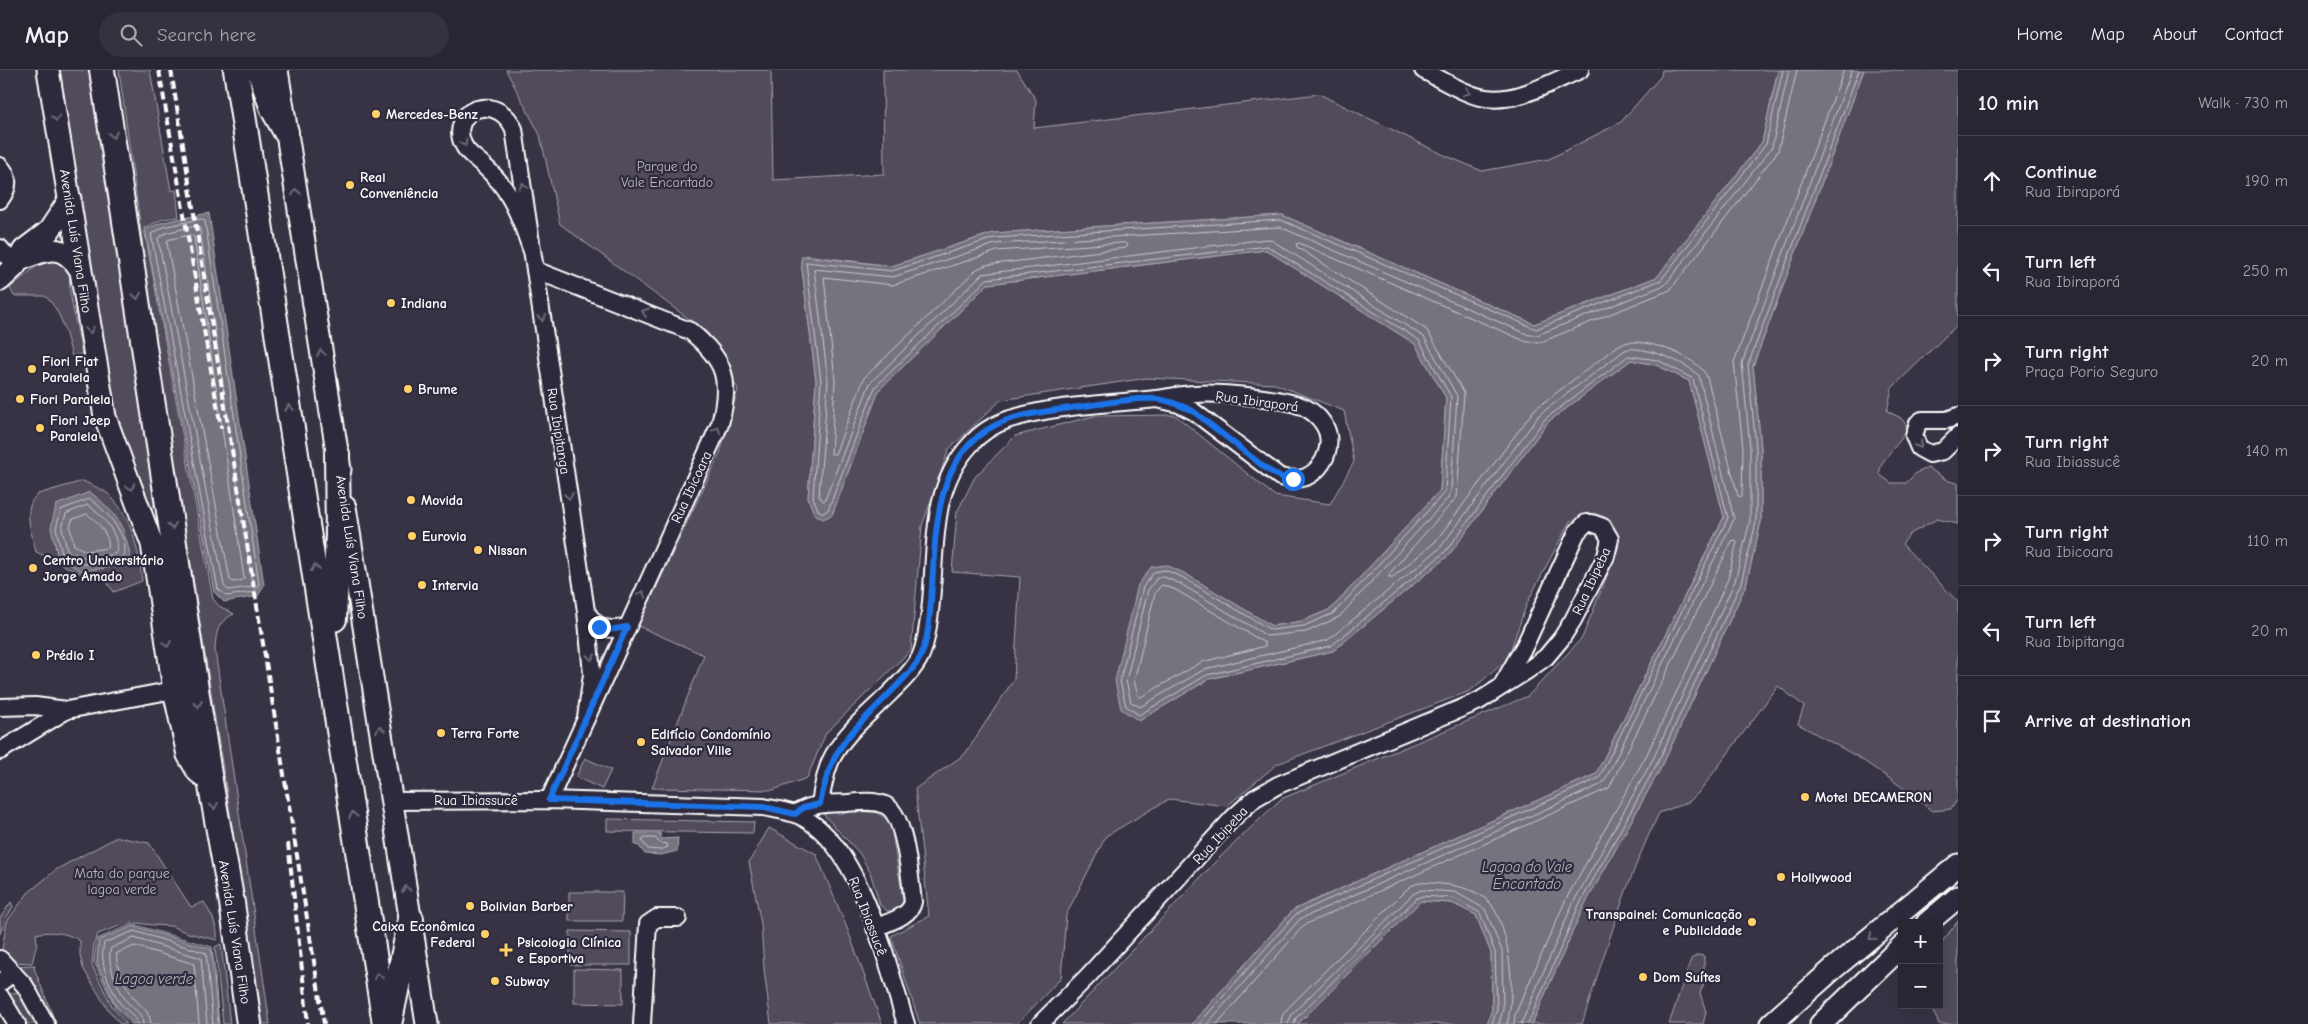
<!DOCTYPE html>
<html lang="en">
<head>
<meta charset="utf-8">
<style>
  body { margin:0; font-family:"Comic Neue",sans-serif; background:#353240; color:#f1f3f6 }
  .controls { position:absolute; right:15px; bottom:15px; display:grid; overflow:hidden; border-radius:0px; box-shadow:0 5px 20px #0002 }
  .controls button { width:45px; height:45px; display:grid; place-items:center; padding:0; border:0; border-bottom:1px solid #45434f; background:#292634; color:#f1f3f6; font:25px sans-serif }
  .stop { position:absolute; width:15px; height:15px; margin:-11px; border:4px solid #1a73e8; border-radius:50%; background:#fff }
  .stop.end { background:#1a73e8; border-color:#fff; box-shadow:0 1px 5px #0008 }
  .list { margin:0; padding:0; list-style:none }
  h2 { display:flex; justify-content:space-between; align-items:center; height:65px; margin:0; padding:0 20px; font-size:21px }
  h2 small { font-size:16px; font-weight:400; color:#a5a5ac }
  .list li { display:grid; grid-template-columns:32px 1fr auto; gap:15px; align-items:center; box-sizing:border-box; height:90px; padding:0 20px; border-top:1px solid #45434f }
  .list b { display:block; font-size:19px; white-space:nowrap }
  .list p { margin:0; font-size:16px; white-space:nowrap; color:#a5a5ac }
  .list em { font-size:16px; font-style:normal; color:#a5a5ac }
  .icon { flex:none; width:28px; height:28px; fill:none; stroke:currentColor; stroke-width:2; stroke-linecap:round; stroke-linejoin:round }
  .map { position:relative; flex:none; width:1958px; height:954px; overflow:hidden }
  header { display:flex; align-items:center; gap:30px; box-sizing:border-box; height:70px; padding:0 25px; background:#292634; border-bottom:1px solid #45434f }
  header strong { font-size:24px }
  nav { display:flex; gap:28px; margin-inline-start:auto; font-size:18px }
  .search { width:350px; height:45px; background:#353240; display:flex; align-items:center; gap:12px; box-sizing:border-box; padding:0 18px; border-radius:28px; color:#a5a5ac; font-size:19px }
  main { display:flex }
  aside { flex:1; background:#292634 }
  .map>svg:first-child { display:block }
  .green { fill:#514c5c; stroke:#a8a6ae }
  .water { fill:#76737f; stroke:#adabb2 }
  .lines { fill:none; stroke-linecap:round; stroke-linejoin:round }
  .shore { stroke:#c8c7cc; stroke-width:1 }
  .minor-casing { stroke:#fff; stroke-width:20 }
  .major-casing { stroke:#fff; stroke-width:25 }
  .highway-casing { stroke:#fff; stroke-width:28 }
  .minor { stroke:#2f2a3d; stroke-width:16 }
  .major { stroke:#2f2a3d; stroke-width:21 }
  .highway { stroke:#2f2a3d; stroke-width:24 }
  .rail { stroke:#fff; stroke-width:4; stroke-dasharray:8 4; stroke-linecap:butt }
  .oneway { stroke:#6d6a77 }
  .route { stroke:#1a73e8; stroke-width:6 }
  .poi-dot { fill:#ffd166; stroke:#2f2a3d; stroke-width:2 }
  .labels { text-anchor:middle; stroke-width:4.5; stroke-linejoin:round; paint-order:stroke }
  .poi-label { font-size:14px; font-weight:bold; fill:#fff; stroke:#2f2a3d; text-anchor:start }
  .park-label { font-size:14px; fill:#b9b7be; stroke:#2f2a3d }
  .street-label { font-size:14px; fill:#fff; stroke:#2f2a3d }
  .water-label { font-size:15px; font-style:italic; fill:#b4b2b9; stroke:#2f2a3d }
</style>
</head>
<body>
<header>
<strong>Map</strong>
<div class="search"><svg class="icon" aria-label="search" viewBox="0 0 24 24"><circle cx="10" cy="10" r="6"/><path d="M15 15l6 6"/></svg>Search here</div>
<nav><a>Home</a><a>Map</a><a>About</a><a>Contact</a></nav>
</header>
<main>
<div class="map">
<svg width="1958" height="954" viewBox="0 0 1958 954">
  <rect width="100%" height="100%" fill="#373345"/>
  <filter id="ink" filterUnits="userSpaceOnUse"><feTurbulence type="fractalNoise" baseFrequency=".02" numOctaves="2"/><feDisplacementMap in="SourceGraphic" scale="10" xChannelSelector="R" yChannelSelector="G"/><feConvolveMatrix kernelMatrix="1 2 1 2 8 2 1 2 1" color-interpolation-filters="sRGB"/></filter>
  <g filter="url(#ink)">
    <g class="green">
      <path d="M60 0H91C113 136 130 273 151 410L154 434 152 439 121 371 101 285Z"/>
      <path d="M119 0H150L171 121 176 120 179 147 163 149 144 158 213 529 219 536 234 544C217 552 216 563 215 580L270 954H263L156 272Z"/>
      <polygon points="506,0 771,0 773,110 884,104 883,0 1017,0 1036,30 1034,58 1319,24 1442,84 1482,101 1549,89 1621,52 1661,6 1662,0 1778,0 1762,72 1657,207 1534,254 1282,145 993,163 892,196 805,185 801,191 816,311 808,428 832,445 879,320 988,214 1266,180 1415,274 1446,328 1440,420 1331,539 1302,551 1272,556 1184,503 1139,651 1209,609 1333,581 1449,485 1548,352 1631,290 1656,295 1689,311 1724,447 1596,704 1293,840 1192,954 1062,954 1218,789 1281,729 1528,626 1582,568 1619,476 1606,450 1570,451 1527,533 1507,590 1470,621 1277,694 1227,736 1169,729 1106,766 1066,845 1061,908 1017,954 920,954 891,866 929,846 915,719 965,684 1014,609 1020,507 952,502 957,442 975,407 1015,366 1094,346 1175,345 1275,426 1330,434 1354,392 1344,341 1275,314 1147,308 1001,330 949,379 922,456 911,580 826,663 807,708 773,720 652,718 704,585 638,556 720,383 738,319 708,263 560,154 540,65"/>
      <path d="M1864 0H1958V254L1892 318 1887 341 1901 348 1907 356C1902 376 1882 383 1879 404L1891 413H1906L1916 403 1928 398 1949 411 1958 413V454L1937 449 1910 464 1902 474 1958 532V729L1951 739 1932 741 1899 715 1858 687 1798 654 1804 636 1778 616 1700 721 1689 732 1659 743C1626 810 1605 883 1582 954H1532L1583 838 1663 694 1746 515 1761 452V378L1753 296Z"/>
      <path d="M48 190 57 191 69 200 70 223 82 284 72 286C66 265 62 241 45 226H14L10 218 39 194Z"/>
      <path d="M83 411C91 415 100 418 107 423 132 445 139 481 142 511L114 522 105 510C77 506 61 492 36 482 32 464 21 437 38 424Z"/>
      <polygon points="585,688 611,700 602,719 576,707"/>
      <path d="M856 738C870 740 884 742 891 757L903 829 902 836 899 840 887 841 880 835 870 802 860 784 824 745 827 740Z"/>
      <polygon points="607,749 754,752 753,763 607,761"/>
      <polygon points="769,758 816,784 847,858 882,954 771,954 764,899 761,854 749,792"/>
      <path d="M117 767 149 773 191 837 204 832 213 848 217 862V870L188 863 171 856 152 855 130 852 98 864 94 873 92 895 112 936 127 954H120L107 938 83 898 80 885V871C69 863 49 860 36 864L37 873 32 893 11 892 2 879 7 851 28 823 57 799Z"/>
      <polygon points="569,822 623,822 622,851 569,851"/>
      <polygon points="1421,831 1452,833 1476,845 1491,883 1492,939 1487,954 1298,954"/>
      <polygon points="11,832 13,837 6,848 0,864 0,848"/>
      <polygon points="1958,851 1958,954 1939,954 1930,935 1939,935 1939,876"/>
      <path d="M132 854 212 877C216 903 216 928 219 954L214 915 215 908 99 870 97 893 116 936 134 954H131L115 937 94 892 97 869Z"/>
      <polygon points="570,861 631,862 631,895 570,895"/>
      <polygon points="221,874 230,954 223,954 215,877"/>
      <polygon points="1698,885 1704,886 1704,913 1700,923 1706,942 1703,954 1669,954 1691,889"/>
      <polygon points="35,895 34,898 56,954 50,954 14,896"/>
      <polygon points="574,899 623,900 623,934 574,933"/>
      <polygon points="21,922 40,954 22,954 8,927 12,923"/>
    </g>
    <g class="water">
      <polygon points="1778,0 1864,0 1753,296 1761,378 1761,452 1746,515 1663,694 1583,838 1532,954 1487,954 1492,939 1491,883 1476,845 1452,833 1421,831 1298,954 1192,954 1293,840 1596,704 1724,447 1689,311 1656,295 1631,290 1548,352 1449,485 1333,581 1209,609 1139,651 1121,639 1115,611 1138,515 1151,497 1166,495 1184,503 1272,556 1302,551 1331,539 1440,420 1446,328 1415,274 1266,180 988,214 879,320 832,445 823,449 814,444 808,428 816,311 801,191 802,186 892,196 993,163 1282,145 1534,254 1657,207 1762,72"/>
      <polygon points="209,143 264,515 258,526 224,532 214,522 145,159 163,152"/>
      <path d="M90 422C118 444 124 455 131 490L107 498 81 501 58 488 51 458 56 435Z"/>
      <polygon points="635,763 660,763 661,769 678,768 677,781 661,785 645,784 639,776 635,775"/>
      <polygon points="133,856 211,879 218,954 134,954 116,936 97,893 99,870"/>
    </g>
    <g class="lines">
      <g class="shore">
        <path d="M1797 0 1778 81 1670 220 1541 272H1527L1299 173 1296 174 1297 177 1427 260 1464 323 1457 427 1389 504V507H1393L1435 472 1535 339 1619 275C1638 264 1699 286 1707 307L1738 426 1742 427 1743 378 1734 292 1844 0"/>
        <polygon points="202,149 205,151 259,514 254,522 227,526 218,519 151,164 164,157"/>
        <polygon points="197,156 200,159 252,513 250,517 228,520 224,516 158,168 166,163"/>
        <polygon points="191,165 194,167 244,508 243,510 233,512 230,510 167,173 168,170"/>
        <polygon points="1125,173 1128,176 1126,178 986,195 977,199 864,308 835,384 831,384 835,310 824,207 893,215 997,181"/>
        <path d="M90 429C106 441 130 465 124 487 98 496 85 499 62 484L56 458 61 440Z"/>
        <path d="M88 435C102 445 121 465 116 483 97 490 85 491 67 480L62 458 66 444Z"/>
        <path d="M87 444C97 451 111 466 108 478L86 481 74 475 70 458 72 450Z"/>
        <polygon points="1162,515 1176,520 1265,573 1265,576 1202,592 1139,628 1134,611 1155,523"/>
        <polygon points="645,768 655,768 660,773 667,774 668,777 660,780 648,779 642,771"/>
        <path d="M137 954C136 945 125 940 120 933 109 916 99 893 104 873L134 861 206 883 213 954"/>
        <path d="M143 954C143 942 131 938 125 929 117 915 106 893 111 878L134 868 201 888 207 954"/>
        <path d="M151 954C150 939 138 935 131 924 125 914 114 894 117 883L135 876 194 894 199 954"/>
        <polyline points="1199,954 1296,844 1599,708 1728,448 1693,309 1658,290 1628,286 1545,349 1445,482 1331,576 1207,605 1139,645 1126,636 1120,611 1143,517 1154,502 1165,500 1182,507 1271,560 1304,556 1334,543 1445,422 1451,327 1419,270 1267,176 987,209 875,317 828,440 823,443 818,440 813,427 821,311 806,192 892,201 994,168 1281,150 1536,259 1661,210 1766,74 1783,0"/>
        <path d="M1207 954 1300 849 1600 715 1605 710 1734 449 1699 306C1688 293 1641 274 1625 280L1540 344 1440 478 1328 570 1205 599 1140 637 1131 632 1126 611 1148 520 1157 508 1164 507 1179 513 1267 566 1306 562 1339 547 1448 428 1451 420 1457 326 1424 267 1273 171 1267 169 982 204 870 313 825 430 823 431 819 426 828 311 814 199 893 207 995 174 1280 157 1529 265H1537L1665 215 1772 77 1789 0"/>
        <polyline points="1217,954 1304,855 1609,718 1732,471 1736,470 1737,472 1728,509 1689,596 1646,686 1566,829 1515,945 1514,954"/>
        <path d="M1281 954 1282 946 1287 939 1408 818C1418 810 1430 813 1442 814 1457 815 1481 821 1491 834 1510 860 1516 923 1507 954"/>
        <polyline points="1288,954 1292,944 1413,824 1421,820 1455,822 1485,839 1502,881 1503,939 1499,954"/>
        <polyline points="1294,954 1296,948 1417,828 1422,826 1454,828 1480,843 1495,882 1497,939 1492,954"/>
        <polyline points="1521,954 1573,833 1653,689 1735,511 1750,451 1750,378 1742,293 1852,0"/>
        <polyline points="1528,954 1579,835 1658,692 1741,513 1756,452 1756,378 1748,295 1859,0"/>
      </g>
      <g class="minor-casing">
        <g id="minor">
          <path d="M1423 0C1441 9 1460 22 1480 27 1514 35 1549 13 1580 0"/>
          <path d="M0 96C10 107 9 118 0 130"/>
          <polyline points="0,178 15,196"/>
          <path d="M532 181C525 163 520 144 510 128 504 116 493 104 483 95 477 89 468 84 464 76 456 62 461 44 477 39 494 34 508 45 514 59L586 541 592 604 586 648"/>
          <path d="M535 200 690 261C726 291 731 309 720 354L549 730"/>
          <polyline points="1958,346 1947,350 1922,350 1918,353 1914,366 1919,378 1930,384 1943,381 1958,366"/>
          <path d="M586 541C596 558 608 562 627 557"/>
          <polyline points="0,637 35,636 67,640 174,620"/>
          <polyline points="0,681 67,640"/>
          <path d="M391 731 549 730 764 737C777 740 792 741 804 748 862 780 887 894 906 954"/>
          <path d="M820 734C822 720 825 705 830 692 842 665 869 644 890 623 901 612 913 601 920 587 926 575 927 561 929 549 938 489 926 423 970 375 980 363 995 354 1010 349 1056 335 1108 334 1156 329 1169 328 1181 324 1195 324 1218 322 1286 328 1306 338 1313 342 1318 346 1322 352 1336 370 1326 398 1306 407 1298 410 1289 409 1280 407L1193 341 1179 334 1157 329"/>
          <path d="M795 744C811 733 828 734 847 733 859 732 873 730 885 735 906 744 910 810 913 832 910 847 888 852 875 858"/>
          <polyline points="0,889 25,916 46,954"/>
          <polyline points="0,913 13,903"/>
          <polyline points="0,926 17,954"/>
          <polyline points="642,954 648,854 657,848 678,848"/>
          <polyline points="1040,954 1088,906 1233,748 1255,728 1278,715 1479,631 1528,600 1546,587 1561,569 1573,550 1606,486 1610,469 1603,457 1592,453 1586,453 1577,462 1525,575 1501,617"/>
        </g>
      </g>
      <g class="major-casing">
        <g id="major">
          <polyline points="48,0 105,347 152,474 174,620 188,685 198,702 210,711"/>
          <polyline points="277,0 340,400"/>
          <path d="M22 189C48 178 63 173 80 199"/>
          <polyline points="0,210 15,196 24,180 49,161 70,129"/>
          <polyline points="345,437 427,954"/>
          <polyline points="1927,853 1958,827"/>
          <polyline points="1771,954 1834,898 1958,795"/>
          <polyline points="1821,954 1902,876"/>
        </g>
      </g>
      <g class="highway-casing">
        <g id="highway">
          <polyline points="102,0 210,711 232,833 249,954"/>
          <polyline points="236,0 385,954"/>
          <polyline points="259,0 273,39 286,62"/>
          <polyline points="334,549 338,465 337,384"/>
          <polyline points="390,950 411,849"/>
        </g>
      </g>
      <use href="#minor" class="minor"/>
      <use href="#major" class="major"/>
      <use href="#highway" class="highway"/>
      <g class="rail">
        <polyline points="159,0 221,358"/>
        <polyline points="171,0 324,954"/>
        <polyline points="288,773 308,954"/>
      </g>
    </g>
    <defs><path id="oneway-chevron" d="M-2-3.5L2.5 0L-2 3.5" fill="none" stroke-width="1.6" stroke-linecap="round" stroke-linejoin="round" transform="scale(1.25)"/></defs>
    <g class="oneway">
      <use href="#oneway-chevron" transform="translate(1467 22) rotate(22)"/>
      <use href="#oneway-chevron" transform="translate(56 48) rotate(80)"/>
      <use href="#oneway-chevron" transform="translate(113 65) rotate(81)"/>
      <use href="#oneway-chevron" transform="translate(464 73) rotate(64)"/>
      <use href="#oneway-chevron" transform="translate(523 116) rotate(-99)"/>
      <use href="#oneway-chevron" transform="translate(296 122) rotate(-99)"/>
      <use href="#oneway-chevron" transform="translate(137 226) rotate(81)"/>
      <use href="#oneway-chevron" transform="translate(645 242) rotate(-159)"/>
      <use href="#oneway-chevron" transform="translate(542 248) rotate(81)"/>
      <use href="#oneway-chevron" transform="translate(90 260) rotate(81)"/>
      <use href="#oneway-chevron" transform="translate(321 283) rotate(-98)"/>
      <use href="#oneway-chevron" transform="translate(289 338) rotate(-99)"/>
      <use href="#oneway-chevron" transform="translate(717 360) rotate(-67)"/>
      <use href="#oneway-chevron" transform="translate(1919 375) rotate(57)"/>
      <use href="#oneway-chevron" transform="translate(131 417) rotate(69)"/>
      <use href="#oneway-chevron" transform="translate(569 426) rotate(81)"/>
      <use href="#oneway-chevron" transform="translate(172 456) rotate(81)"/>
      <use href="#oneway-chevron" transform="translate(315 498) rotate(-99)"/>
      <use href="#oneway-chevron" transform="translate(642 524) rotate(-65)"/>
      <use href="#oneway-chevron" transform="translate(167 574) rotate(81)"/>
      <use href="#oneway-chevron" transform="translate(591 587) rotate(84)"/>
      <use href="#oneway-chevron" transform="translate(198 634) rotate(81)"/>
      <use href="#oneway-chevron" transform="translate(380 659) rotate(-99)"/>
      <use href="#oneway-chevron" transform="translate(214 736) rotate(81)"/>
      <use href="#oneway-chevron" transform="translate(353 745) rotate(-99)"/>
      <use href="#oneway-chevron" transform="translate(406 819) rotate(-100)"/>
      <use href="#oneway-chevron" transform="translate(1872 867) rotate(140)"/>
      <use href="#oneway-chevron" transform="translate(378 906) rotate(-99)"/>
    </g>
  </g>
  <g class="lines" filter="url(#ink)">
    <path class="route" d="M599 557 609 560 627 557 549 730 764 737 795 744 803 738 820 734C831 677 849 665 888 625 899 613 912 602 920 588 930 567 930 539 932 517 936 454 936 376 1007 350 1028 343 1049 341 1071 338 1097 335 1131 327 1157 329 1169 330 1182 336 1193 341L1268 400 1280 407 1293 409"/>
  </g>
  <g class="poi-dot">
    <circle cx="376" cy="44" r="5"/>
    <circle cx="350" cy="115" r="5"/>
    <circle cx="391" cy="233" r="5"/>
    <circle cx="32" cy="299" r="5"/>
    <circle cx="408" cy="319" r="5"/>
    <circle cx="20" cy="329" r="5"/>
    <circle cx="40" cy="358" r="5"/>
    <circle cx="411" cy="430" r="5"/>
    <circle cx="412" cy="466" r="5"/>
    <circle cx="478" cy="480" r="5"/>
    <circle cx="33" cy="498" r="5"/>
    <circle cx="422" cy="515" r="5"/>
    <circle cx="36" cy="585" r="5"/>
    <circle cx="441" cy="663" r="5"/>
    <circle cx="641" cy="672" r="5"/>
    <circle cx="1805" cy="727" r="5"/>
    <circle cx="1781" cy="807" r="5"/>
    <circle cx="470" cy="836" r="5"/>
    <circle cx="1752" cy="852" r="5"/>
    <circle cx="485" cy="864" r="5"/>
    <path d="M503.5 872.5h5v5h5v5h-5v5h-5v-5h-5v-5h5z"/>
    <circle cx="1643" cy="907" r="5"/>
    <circle cx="495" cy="911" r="5"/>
  </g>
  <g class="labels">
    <g class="poi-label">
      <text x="386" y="49">Mercedes-Benz</text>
      <text x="360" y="112">Real<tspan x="360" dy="16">Conveniência</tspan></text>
      <text x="401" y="238">Indiana</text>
      <text x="42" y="296">Fiori Fiat<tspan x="42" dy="16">Paralela</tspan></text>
      <text x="418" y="324">Brume</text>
      <text x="30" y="334">Fiori Paralela</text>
      <text x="50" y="355">Fiori Jeep<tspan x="50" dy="16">Paralela</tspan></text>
      <text x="421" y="435">Movida</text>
      <text x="422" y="471">Eurovia</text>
      <text x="488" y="485">Nissan</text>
      <text x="43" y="495">Centro Universitário<tspan x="43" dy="16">Jorge Amado</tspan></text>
      <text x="432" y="520">Intervia</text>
      <text x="46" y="590">Prédio I</text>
      <text x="451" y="668">Terra Forte</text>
      <text x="651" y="669">Edifício Condomínio<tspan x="651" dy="16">Salvador Ville</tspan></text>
      <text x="1815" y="732">Motel DECAMERON</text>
      <text x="1791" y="812">Hollywood</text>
      <text x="480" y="841">Bolivian Barber</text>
      <text x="1742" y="849" text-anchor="end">Transpainel: Comunicação<tspan x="1742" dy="16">e Publicidade</tspan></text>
      <text x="475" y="861" text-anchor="end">Caixa Econômica<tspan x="475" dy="16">Federal</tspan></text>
      <text x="517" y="877">Psicologia Clínica<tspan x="517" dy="16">e Esportiva</tspan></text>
      <text x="1653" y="912">Dom Suítes</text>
      <text x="505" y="916">Subway</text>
    </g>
    <g class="park-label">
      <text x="667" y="101">Parque do<tspan x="667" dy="16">Vale Encantado</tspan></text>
      <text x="122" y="808">Mata do parque<tspan x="122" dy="16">lagoa verde</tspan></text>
    </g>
    <g class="street-label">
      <text transform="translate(76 171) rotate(81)" y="5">Avenida Luís Viana Filho</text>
      <text transform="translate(1257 331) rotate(8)" y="5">Rua Ibiraporá</text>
      <text transform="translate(559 361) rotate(81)" y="5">Rua Ibipitanga</text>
      <text transform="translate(691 417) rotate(-65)" y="5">Rua Ibicoara</text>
      <text transform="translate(352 477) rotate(81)" y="5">Avenida Luís Viana Filho</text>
      <text transform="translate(1591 511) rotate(-65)" y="5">Rua Ibipeba</text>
      <text x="476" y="735">Rua Ibiassucê</text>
      <text transform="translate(1220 765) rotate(-47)" y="5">Rua Ibipeba</text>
      <text transform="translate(868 846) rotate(69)" y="5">Rua Ibiassucê</text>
      <text transform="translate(235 862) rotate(81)" y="5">Avenida Luís Viana Filho</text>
    </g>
    <g class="water-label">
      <text x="1527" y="802">Lagoa do Vale<tspan x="1527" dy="17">Encantado</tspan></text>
      <text x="154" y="914">Lagoa verde</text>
    </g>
  </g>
</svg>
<div class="controls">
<button>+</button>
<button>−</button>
</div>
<div class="stop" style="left:1293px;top:409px"></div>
<div class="stop end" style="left:599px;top:557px"></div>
</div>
<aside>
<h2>10 min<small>Walk · 730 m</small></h2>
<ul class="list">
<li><svg class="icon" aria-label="ahead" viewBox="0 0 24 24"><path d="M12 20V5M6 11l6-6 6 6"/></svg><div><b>Continue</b><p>Rua Ibiraporá</p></div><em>190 m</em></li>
<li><svg class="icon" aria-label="left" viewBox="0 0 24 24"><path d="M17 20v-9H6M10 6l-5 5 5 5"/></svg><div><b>Turn left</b><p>Rua Ibiraporá</p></div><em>250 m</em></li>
<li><svg class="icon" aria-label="right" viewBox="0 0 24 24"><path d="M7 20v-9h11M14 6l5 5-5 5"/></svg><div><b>Turn right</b><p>Praça Porio Seguro</p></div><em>20 m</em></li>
<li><svg class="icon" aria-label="right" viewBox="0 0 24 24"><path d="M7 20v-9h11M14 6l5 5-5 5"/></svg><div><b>Turn right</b><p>Rua Ibiassucê</p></div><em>140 m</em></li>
<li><svg class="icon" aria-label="right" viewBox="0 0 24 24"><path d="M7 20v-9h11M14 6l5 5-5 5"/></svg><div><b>Turn right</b><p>Rua Ibicoara</p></div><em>110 m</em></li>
<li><svg class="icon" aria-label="left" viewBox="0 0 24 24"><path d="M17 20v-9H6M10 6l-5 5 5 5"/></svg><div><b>Turn left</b><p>Rua Ibipitanga</p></div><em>20 m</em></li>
<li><svg class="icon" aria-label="arrive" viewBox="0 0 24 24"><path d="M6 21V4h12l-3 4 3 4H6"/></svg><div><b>Arrive at destination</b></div></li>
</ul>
</aside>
</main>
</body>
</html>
